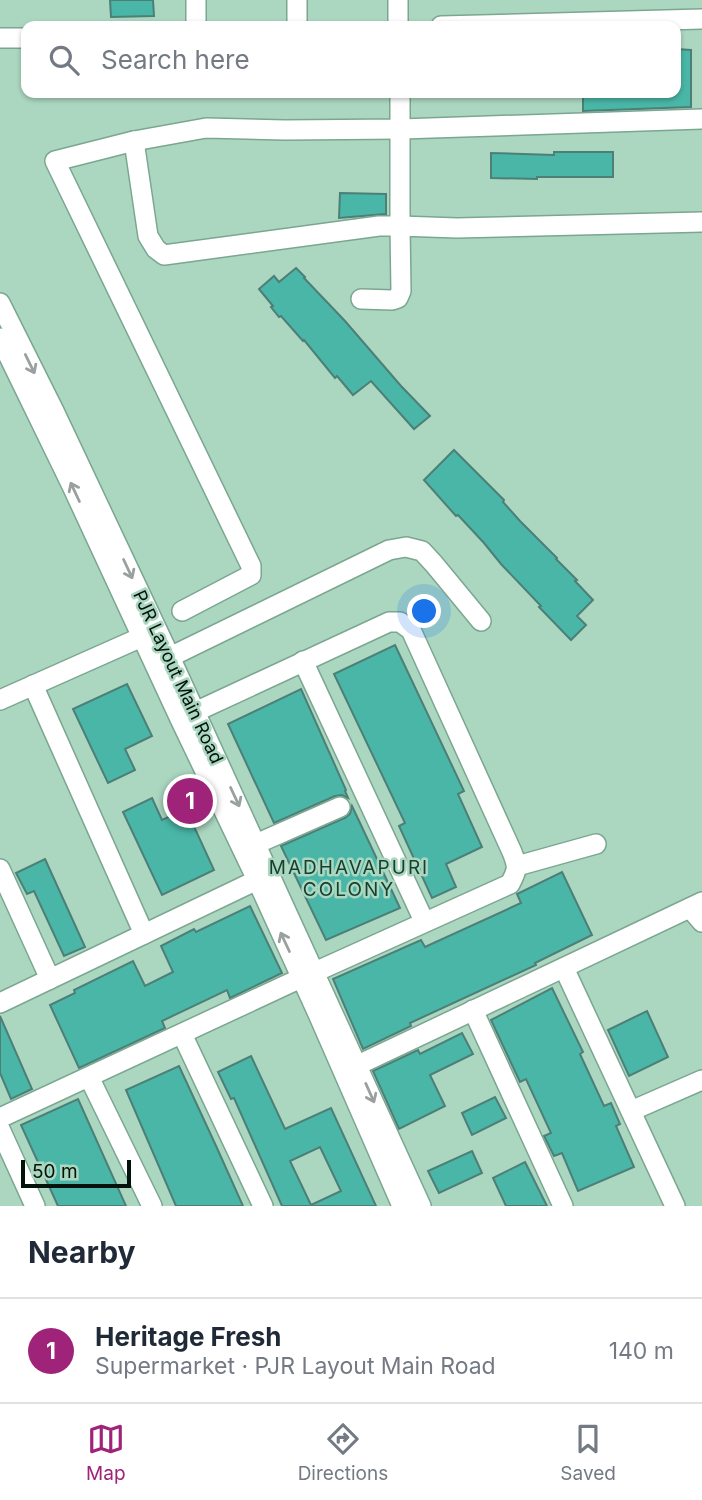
<!DOCTYPE html>
<html lang="en">
<head>
<meta charset="utf-8">
<style>
  body { margin:0; font-family:Inter,sans-serif; background:#f6f6f7; color:#1f2937 }
  .scale { position:absolute; left:21px; bottom:18px; width:110px; box-sizing:border-box; padding-left:7px; border:4px solid #03120b; border-top:0; font-size:19px; line-height:24px; white-space:nowrap; color:#03120b; -webkit-text-stroke:5px #abd7c1; paint-order:stroke }
  .you { position:absolute; left:425px; top:612px; width:24px; height:24px; margin:-18px; border:5px solid #fff; border-radius:50%; background:#1a73e8; box-shadow:0 0 0 10px #1a73e833 }
  .badge { display:grid; place-items:center; width:46px; height:46px; border-radius:50%; background:#9e2379; color:#fff; font-size:23px; font-weight:700 }
  .pin { position:absolute; translate:-50% -50%; border:4px solid #fff; box-shadow:0 2px 7px #0006 }
  .list { margin:0; padding:0; list-style:none }
  h2 { display:flex; justify-content:space-between; align-items:center; height:91px; margin:0; padding:0 28px; font-size:30px }
  h2 small { font-size:23px; font-weight:400; color:#747a83 }
  .list li { display:grid; grid-template-columns:46px 1fr auto; gap:21px; align-items:center; box-sizing:border-box; height:105px; padding:0 28px; border-top:2px solid #e0e1e3 }
  .list b { display:block; font-size:26px; white-space:nowrap }
  .list p { margin:0; font-size:23px; white-space:nowrap; color:#747a83 }
  .list em { font-size:23px; font-style:normal; color:#747a83 }
  .icon { flex:none; width:38px; height:38px; fill:none; stroke:currentColor; stroke-width:2; stroke-linecap:round; stroke-linejoin:round }
  .map { position:relative; flex:none; width:702px; height:1206px; overflow:hidden }
  .search { position:absolute; background:#fff; box-shadow:0 2px 5px #0004; left:21px; right:21px; top:21px; height:77px; display:flex; align-items:center; gap:18px; box-sizing:border-box; padding:0 24px; border-radius:14px; color:#747a83; font-size:26px }
  .sheet { height:196px; background:#fff }
  nav { display:flex; justify-content:space-around; align-items:center; box-sizing:border-box; height:98px; border-top:2px solid #e0e1e3; background:#fff; font-size:19px; color:#747a83 }
  nav a { display:grid; justify-items:center; gap:4px }
  nav .on { color:#9e2379 }
  .map>svg:first-child { display:block }
  .building { fill:#49b6a7; stroke:#4d7f77; stroke-width:2; fill-rule:evenodd }
  .lines { fill:none; stroke-linecap:round; stroke-linejoin:round }
  .minor-casing { stroke:#7ba691; stroke-width:22 }
  .minor { stroke:#fff; stroke-width:19 }
  .oneway { stroke:#9aa09d }
  .labels { text-anchor:middle; stroke-width:5; stroke-linejoin:round; paint-order:stroke }
  .street-label { font-size:18px; fill:#03120b; stroke:#abd7c1 }
  .neighbourhood-label { font-size:19px; letter-spacing:2px; fill:#153f2e; stroke:#abd7c1 }
</style>
</head>
<body>
<div class="map">
<svg width="702" height="1206" viewBox="0 0 702 1206">
  <rect width="100%" height="100%" fill="#abd7c1"/>
  <g class="building">
    <polygon points="110,0 153,0 154,16 111,17"/>
    <polygon points="676,49 691,50 691,107 583,111 583,93 676,93"/>
    <polygon points="554,152 613,152 613,177 537,177 537,179 491,178 491,153 554,155"/>
    <polygon points="340,193 386,194 386,214 339,218"/>
    <polygon points="296,268 305,277 304,278 345,321 401,386 430,416 414,429 371,381 353,395 337,376 335,378 304,340 303,341 281,316 279,317 271,307 273,306 259,289 274,276 279,282"/>
    <polygon points="454,450 504,500 503,502 520,521 557,558 556,559 577,580 575,581 593,600 577,616 586,625 571,640 539,607 541,606 501,564 484,543 458,515 456,516 424,480"/>
    <polygon points="395,645 464,791 458,794 482,847 446,864 456,887 432,898 399,826 405,823 334,674"/>
    <polygon points="127,684 152,736 125,749 135,770 108,783 73,709"/>
    <polygon points="301,689 346,790 345,791 348,798 342,795 335,796 274,823 228,724"/>
    <polygon points="152,798 162,820 186,809 214,870 162,895 123,812"/>
    <polygon points="352,806 400,908 326,940 281,846 345,818 350,814"/>
    <polygon points="45,859 85,947 64,956 34,891 27,894 16,873"/>
    <polygon points="562,872 592,935 535,963 536,965 410,1023 411,1026 363,1049 333,979 421,940 425,947 521,903 517,894"/>
    <polygon points="250,906 282,973 230,998 227,990 162,1021 165,1028 79,1068 50,1005 75,993 74,990 133,961 145,986 173,972 161,946 194,929 196,932"/>
    <polygon points="552,988 583,1052 580,1054 604,1106 611,1103 620,1124 616,1126 634,1167 578,1191 562,1153 554,1156 544,1136 551,1133 526,1079 520,1082 491,1020"/>
    <polygon points="647,1011 668,1057 629,1076 608,1030"/>
    <polygon points="0,1016 32,1089 11,1099 0,1073"/>
    <polygon points="462,1033 473,1054 430,1075 445,1106 399,1129 373,1071 418,1050 420,1054"/>
    <path d="M251 1056 285 1129 331 1108 376 1206H282L234 1098 231 1099 218 1072ZM320 1147 341 1191 311 1205 290 1161Z"/>
    <polygon points="179,1066 217,1148 243,1206 176,1206 126,1090"/>
    <polygon points="495,1097 506,1118 472,1135 462,1113"/>
    <polygon points="78,1099 126,1206 58,1206 21,1125"/>
    <polygon points="472,1151 482,1173 439,1193 428,1171"/>
    <polygon points="525,1162 547,1206 506,1206 493,1178"/>
  </g>
  <g class="lines">
    <g class="minor-casing">
      <g id="minor">
        <polyline points="297,0 297,26"/>
        <polyline points="398,0 398,26"/>
        <polyline points="196,26 196,0"/>
        <polyline points="441,26 702,19"/>
        <polyline points="0,38 26,38"/>
        <polyline points="134,141 148,236 156,249 164,255 379,226 400,226 400,93"/>
        <polyline points="361,299 392,300 398,298 401,291 400,226 457,228 702,222"/>
        <polyline points="0,303 55,413 170,657 421,1206"/>
        <polyline points="0,338 72,486 180,719 257,880 318,1014 402,1206"/>
        <polyline points="182,611 251,575 251,566 55,161 134,141 206,128 285,130 401,129 702,119"/>
        <polyline points="170,657 389,550 406,547 422,551 434,564 481,621"/>
        <polyline points="303,661 424,921"/>
        <polyline points="33,685 144,934"/>
        <polyline points="0,700 153,632"/>
        <path d="M195 712 389 622H400L411 630 512 852C518 867 518 869 510 884L315 972"/>
        <polyline points="256,844 340,807"/>
        <polyline points="517,866 596,844"/>
        <polyline points="0,869 50,979"/>
        <polyline points="690,908 702,922"/>
        <polyline points="564,968 675,1206"/>
        <polyline points="0,1003 257,880"/>
        <polyline points="473,1010 563,1206"/>
        <polyline points="182,1034 263,1206"/>
        <polyline points="358,1065 702,902"/>
        <polyline points="89,1077 152,1206"/>
        <polyline points="631,1111 702,1080"/>
        <polyline points="0,1118 301,978"/>
        <polyline points="0,1129 35,1206"/>
      </g>
    </g>
    <use href="#minor" class="minor"/>
  </g>
  <defs><path id="oneway-shaft" d="M-6 0H5M1.5-3L5.5 0L1.5 3" fill="none" stroke-width="1.6" stroke-linecap="round" stroke-linejoin="round" transform="scale(1.75)"/></defs>
  <g class="oneway">
    <use href="#oneway-shaft" transform="translate(30 364) rotate(64)"/>
    <use href="#oneway-shaft" transform="translate(75 492) rotate(-115)"/>
    <use href="#oneway-shaft" transform="translate(128 569) rotate(65)"/>
    <use href="#oneway-shaft" transform="translate(235 797) rotate(65)"/>
    <use href="#oneway-shaft" transform="translate(285 942) rotate(-115)"/>
    <use href="#oneway-shaft" transform="translate(370 1093) rotate(66)"/>
  </g>
  <g class="labels">
    <g class="street-label">
      <text transform="translate(178 677) rotate(65)" y="6">PJR Layout Main Road</text>
    </g>
    <g class="neighbourhood-label">
      <text x="349" y="874">MADHAVAPURI<tspan x="349" dy="22">COLONY</tspan></text>
    </g>
  </g>
</svg>
<div class="scale">50 m</div>
<div class="you"></div>
<div class="pin badge" style="left:190px;top:801px">1</div>
<div class="search"><svg class="icon" aria-label="search" viewBox="0 0 24 24"><circle cx="10" cy="10" r="6"/><path d="M15 15l6 6"/></svg>Search here</div>
</div>
<section class="sheet">
<h2>Nearby<small></small></h2>
<ul class="list">
<li><span class="badge">1</span><div><b>Heritage Fresh</b><p>Supermarket · PJR Layout Main Road</p></div><em>140 m</em></li>
</ul>
</section>
<nav>
<a class="on"><svg class="icon" aria-label="map" viewBox="0 0 24 24"><path d="M3 6l6-2 6 2 6-2v14l-6 2-6-2-6 2zM9 4v14M15 6v14"/></svg>Map</a>
<a><svg class="icon" aria-label="directions" viewBox="0 0 24 24"><path d="M12 3l9 9-9 9-9-9zM9 14v-3h6M13 9l2 2-2 2"/></svg>Directions</a>
<a><svg class="icon" aria-label="saved" viewBox="0 0 24 24"><path d="M7 4h10v16l-5-4-5 4z"/></svg>Saved</a>
</nav>
</body>
</html>
